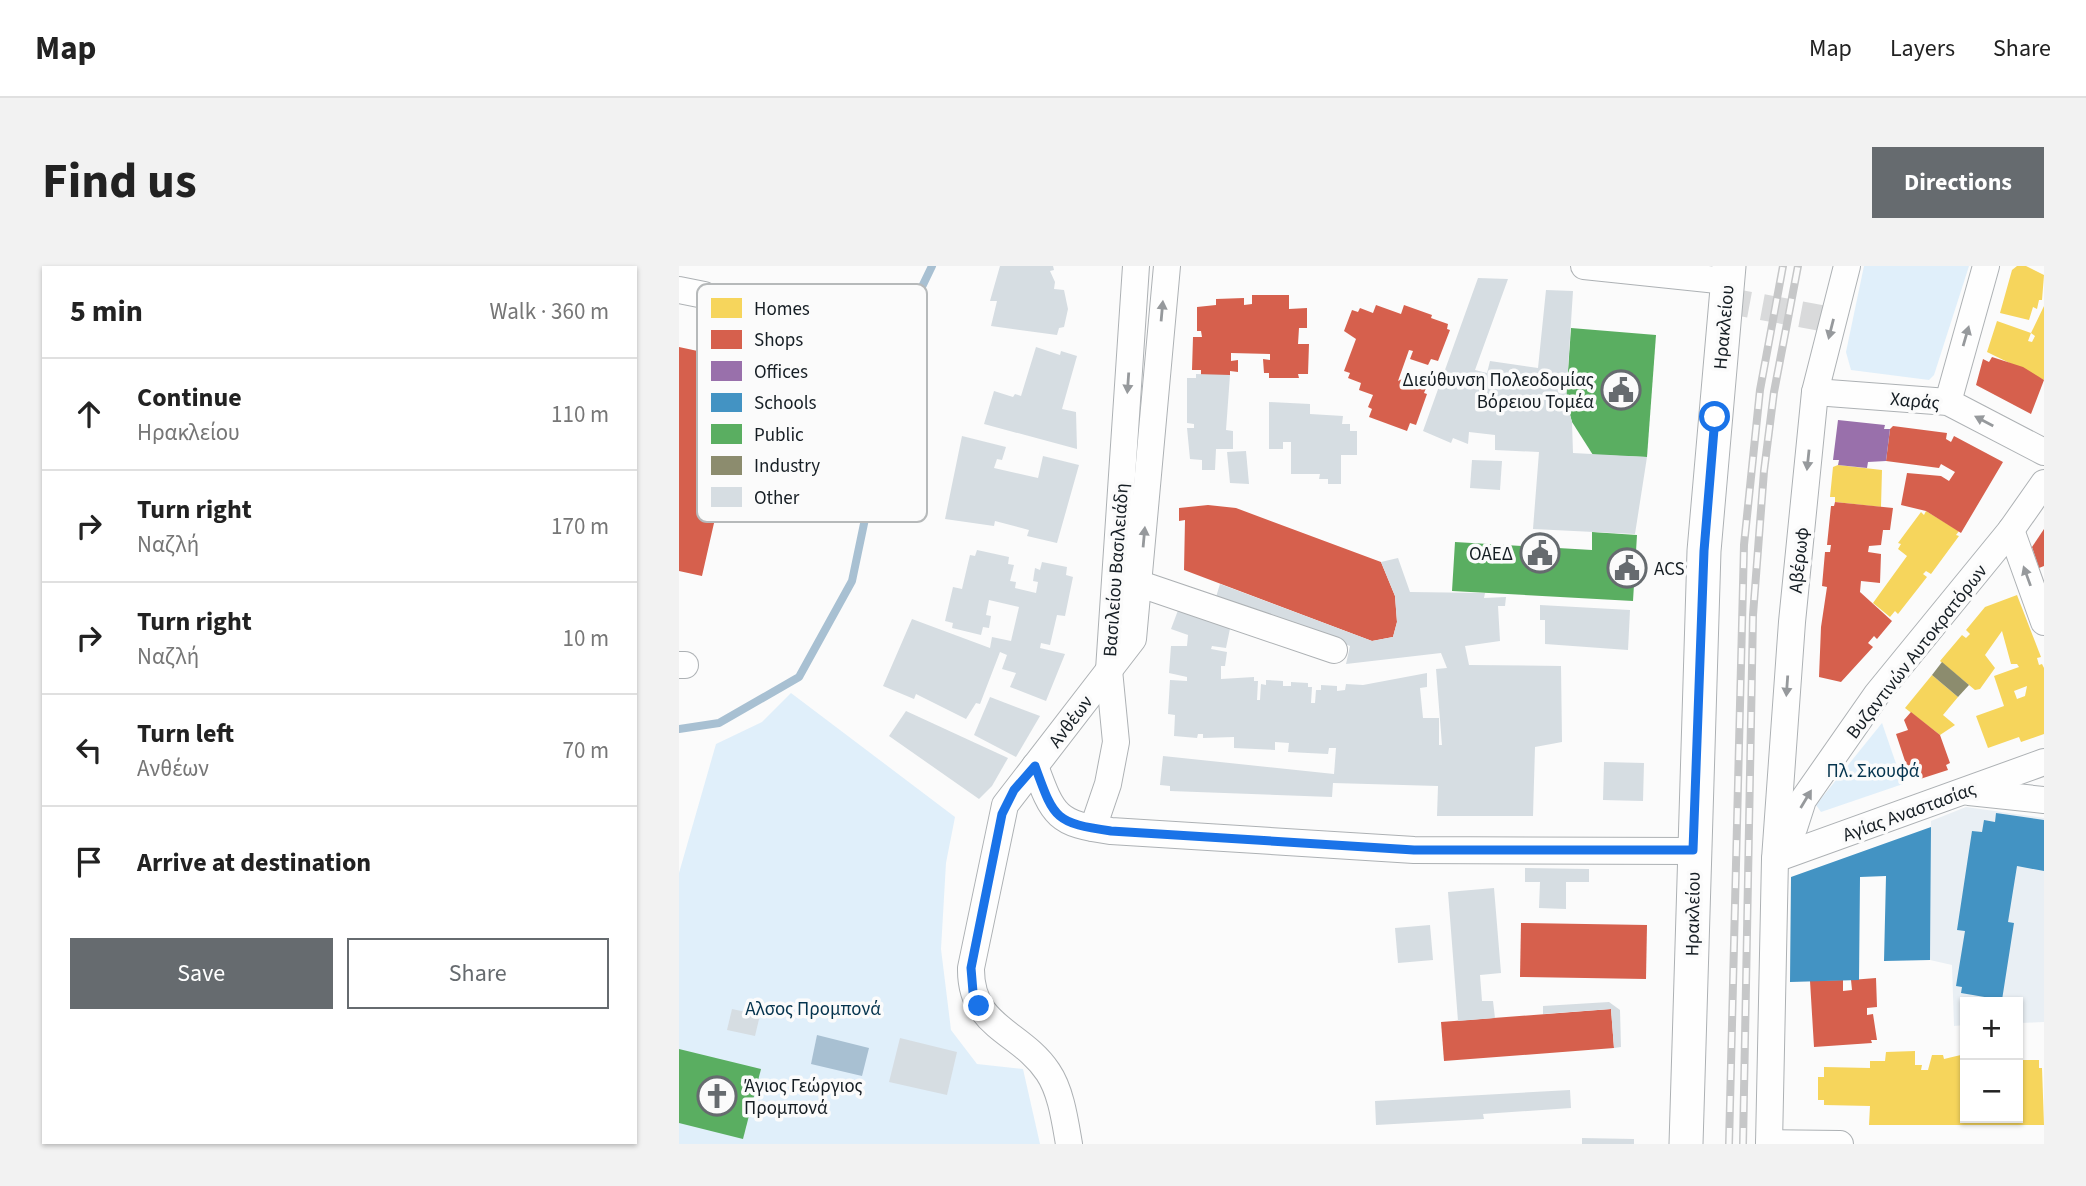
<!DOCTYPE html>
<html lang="en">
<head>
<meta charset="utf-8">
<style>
  body { margin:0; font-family:"Source Sans 3",sans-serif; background:#f2f2f2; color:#222 }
  .controls { position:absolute; right:21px; bottom:21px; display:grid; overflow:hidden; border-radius:0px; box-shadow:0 2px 5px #0004 }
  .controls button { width:63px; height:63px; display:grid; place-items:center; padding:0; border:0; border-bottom:2px solid #e0e0e0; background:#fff; color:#222; font:35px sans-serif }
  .stop { position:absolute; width:21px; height:21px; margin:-16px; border:5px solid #1a73e8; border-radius:50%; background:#fff }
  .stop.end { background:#1a73e8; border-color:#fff; box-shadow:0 2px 7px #0008 }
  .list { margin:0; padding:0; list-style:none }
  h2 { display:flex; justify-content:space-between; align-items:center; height:91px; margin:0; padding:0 28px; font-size:30px }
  h2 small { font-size:23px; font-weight:400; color:#767676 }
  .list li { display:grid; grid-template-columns:46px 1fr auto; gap:21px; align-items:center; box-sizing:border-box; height:112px; padding:0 28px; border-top:2px solid #e0e0e0 }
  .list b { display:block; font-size:26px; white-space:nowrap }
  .list p { margin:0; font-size:23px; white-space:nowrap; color:#767676 }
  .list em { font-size:23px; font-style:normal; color:#767676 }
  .actions { display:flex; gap:14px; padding:21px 28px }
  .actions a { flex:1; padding:16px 0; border:2px solid #666b6f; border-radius:0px; text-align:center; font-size:24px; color:#666b6f }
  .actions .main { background:#666b6f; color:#fff }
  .icon { flex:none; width:38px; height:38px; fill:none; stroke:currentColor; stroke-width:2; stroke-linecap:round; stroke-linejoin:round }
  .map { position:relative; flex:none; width:1365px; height:878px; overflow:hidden; border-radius:0px }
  header { display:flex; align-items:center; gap:42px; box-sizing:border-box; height:98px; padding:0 35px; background:#fff; border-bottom:2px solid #e0e0e0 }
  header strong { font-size:33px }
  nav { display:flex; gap:38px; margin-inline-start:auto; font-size:24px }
  .intro { display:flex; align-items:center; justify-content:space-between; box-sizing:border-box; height:168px; padding:0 42px }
  h1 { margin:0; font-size:49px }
  .button { padding:18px 32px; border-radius:0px; background:#666b6f; color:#fff; font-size:24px; font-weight:700 }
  main { display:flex; gap:42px; padding:0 42px }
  aside { flex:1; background:#fff; border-radius:0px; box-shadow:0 2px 5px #0004 }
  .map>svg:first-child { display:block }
  .built { fill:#e9eff4 }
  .green { fill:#e0effa }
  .water { fill:#a8c0d2 }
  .homes { fill:#f6d55c; fill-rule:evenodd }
  .shops { fill:#d6604d }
  .offices { fill:#9970ab }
  .schools { fill:#4393c3 }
  .public { fill:#5aae61 }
  .industry { fill:#8c8c6e }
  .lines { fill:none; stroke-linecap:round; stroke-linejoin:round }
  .stream { stroke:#a8c0d2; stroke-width:8 }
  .building { fill:#d6dde2 }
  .minor-tunnel { stroke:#d9dadb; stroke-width:26; stroke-dasharray:26 13; stroke-linecap:butt }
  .minor-casing { stroke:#adb1b4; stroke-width:28 }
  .major-casing { stroke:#adb1b4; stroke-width:35 }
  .minor { stroke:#fefefe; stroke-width:26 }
  .major { stroke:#fefefe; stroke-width:33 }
  .rail-casing { stroke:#c6c7c8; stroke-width:8 }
  .rail { stroke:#fbfbfb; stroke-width:5; stroke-dasharray:16; stroke-linecap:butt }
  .oneway { fill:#96999c }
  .route { stroke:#1a73e8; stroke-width:9 }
  .labels { text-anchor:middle; stroke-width:7; stroke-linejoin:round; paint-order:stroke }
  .street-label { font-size:19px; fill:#161e24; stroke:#fbfbfb }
  .poi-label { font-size:19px; fill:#161e24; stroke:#fbfbfb; text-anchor:end }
  .park-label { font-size:19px; fill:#05344e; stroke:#fbfbfb }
  .key { fill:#fbfbfb; stroke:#b6b9ba; stroke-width:2 }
  .key-label { font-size:19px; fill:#161e24 }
</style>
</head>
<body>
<header>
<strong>Map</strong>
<nav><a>Map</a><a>Layers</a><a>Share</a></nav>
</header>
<div class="intro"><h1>Find us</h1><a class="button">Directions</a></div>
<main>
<aside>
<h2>5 min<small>Walk · 360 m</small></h2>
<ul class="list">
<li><svg class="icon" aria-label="ahead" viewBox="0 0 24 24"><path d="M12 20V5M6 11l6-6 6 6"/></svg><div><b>Continue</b><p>Ηρακλείου</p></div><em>110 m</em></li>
<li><svg class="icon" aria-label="right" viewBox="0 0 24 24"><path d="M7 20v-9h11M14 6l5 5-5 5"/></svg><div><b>Turn right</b><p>Ναζλή</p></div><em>170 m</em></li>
<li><svg class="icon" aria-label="right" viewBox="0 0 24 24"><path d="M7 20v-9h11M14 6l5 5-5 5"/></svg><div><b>Turn right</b><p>Ναζλή</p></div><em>10 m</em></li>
<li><svg class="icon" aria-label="left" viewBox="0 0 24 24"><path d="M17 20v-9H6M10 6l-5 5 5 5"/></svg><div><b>Turn left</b><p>Ανθέων</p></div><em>70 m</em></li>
<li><svg class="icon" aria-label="arrive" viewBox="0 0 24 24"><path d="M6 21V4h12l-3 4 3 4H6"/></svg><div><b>Arrive at destination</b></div></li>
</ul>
<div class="actions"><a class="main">Save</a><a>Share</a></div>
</aside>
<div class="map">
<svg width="1365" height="878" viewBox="0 0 1365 878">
  <rect width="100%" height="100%" fill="#fbfbfb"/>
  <polygon class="built" points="1287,541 1365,552 1365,756 1339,757 1339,736 1286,736 1286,759 1275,760 1273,699 1251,694 1252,555"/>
  <g class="green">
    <polygon points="1185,0 1290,0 1255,109 1250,114 1172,104 1167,86"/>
    <polygon points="112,427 276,551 267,597 262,683 272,764 298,798 344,803 361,878 0,878 0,607 37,478 83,456"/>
    <polygon points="1203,457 1224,518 1142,546 1137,539"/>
  </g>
  <polygon class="water" points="138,769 190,782 183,810 132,798"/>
  <g class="homes">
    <polygon points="1338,0 1347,0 1365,9 1363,34 1360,34 1358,43 1354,41 1350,54 1321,47 1333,4"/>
    <polygon points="1365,40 1365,114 1308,86 1318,55 1352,67 1349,75 1353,76 1356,70 1352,67"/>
    <polygon points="1159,199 1203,204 1202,241 1156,236 1156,231 1151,231 1154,201"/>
    <polygon points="1247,245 1280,265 1277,269 1280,270 1252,308 1247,305 1244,308 1248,311 1219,348 1216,345 1211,351 1194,337 1228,290 1219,283 1222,278 1219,277 1242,246 1245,249"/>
    <path d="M1338 329 1362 391 1358 392 1360 399 1363 398 1365 402V468L1342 476 1340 471 1309 482 1297 450 1325 440 1315 410 1340 401 1338 398H1332L1323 365 1306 389 1316 402 1301 423 1296 424 1261 395 1283 369 1287 372 1291 368 1287 364 1306 341ZM1348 420 1346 430 1338 433 1335 425Z"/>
    <polygon points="1253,409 1279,431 1264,449 1276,459 1261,469 1226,442"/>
    <polygon points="1236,785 1236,799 1243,799 1242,804 1249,804 1253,789 1264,789 1265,793 1286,788 1286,852 1339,852 1339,794 1360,794 1360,802 1363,802 1365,859 1190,859 1191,840 1145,839 1145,834 1139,834 1139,811 1145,811 1145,801 1191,802 1191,795 1206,795 1207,786"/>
  </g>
  <g class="shops">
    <polygon points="573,29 610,29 610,43 628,42 628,62 620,62 619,78 630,78 629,108 619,108 620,112 590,112 590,107 585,107 584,93 591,94 591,88 552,87 552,95 559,94 559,106 551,105 551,109 522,109 522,104 513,104 514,71 523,71 522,65 518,65 518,41 537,39 537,33 565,32 565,39 573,38"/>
    <polygon points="697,39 722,48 725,39 753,49 752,52 769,58 768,63 771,64 759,95 752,93 749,99 731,93 734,85 730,84 719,115 723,113 747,122 745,127 748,128 737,159 731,157 728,165 690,151 693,143 689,141 694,129 680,124 682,117 669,112 671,107 665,105 677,73 665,65 673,44 679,46 681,42 694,47"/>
    <polygon points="0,81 70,96 48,196 62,199 54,238 40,235 23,310 0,305"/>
    <polygon points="1313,91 1344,101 1365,114 1352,148 1297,119 1304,93 1310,96"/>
    <polygon points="1214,160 1268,167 1267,173 1272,176 1275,170 1324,196 1282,267 1247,245 1222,239 1228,207 1262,210 1270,215 1276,206 1262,198 1260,202 1207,195 1211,163"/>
    <polygon points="1156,236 1214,242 1211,264 1204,264 1202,279 1190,280 1189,286 1202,288 1201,317 1182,315 1181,326 1213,355 1198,373 1195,370 1189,377 1194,381 1162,416 1140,411 1142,361 1148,321 1143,320 1146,286 1151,286 1152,279 1148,279 1152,240 1155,240"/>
    <polygon points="529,239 557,242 702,296 716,330 718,356 714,371 693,375 505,304 506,254 500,255 500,242"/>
    <polygon points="1365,263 1365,300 1360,302 1353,281"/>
    <polygon points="1232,446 1261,469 1271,497 1267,499 1269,504 1238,514 1236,509 1231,510 1217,468 1229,464 1225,454"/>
    <polygon points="842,657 968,659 967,713 841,711"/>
    <polygon points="1197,712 1198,741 1188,742 1188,749 1194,748 1198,774 1192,774 1193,777 1135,781 1131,715 1164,714 1164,725 1173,724 1172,714"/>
    <polygon points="932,743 935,782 765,795 762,756"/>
  </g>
  <polygon class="offices" points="1159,154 1206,159 1205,163 1211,163 1207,195 1189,196 1188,202 1159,199 1160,194 1154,194"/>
  <g class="schools">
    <polygon points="1317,547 1365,554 1365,605 1338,600 1329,656 1335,657 1323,734 1282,727 1283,721 1277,720 1286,665 1278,664 1293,565 1303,566 1305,554 1316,556"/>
    <polygon points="1252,561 1251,694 1205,695 1207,610 1181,611 1180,714 1111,716 1112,611"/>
  </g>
  <g class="public">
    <polygon points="892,62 977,69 968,191 914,189 893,156 887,134"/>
    <polygon points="913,266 958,269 954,335 773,325 776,276 913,284"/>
    <polygon points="0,783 82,803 64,873 0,857"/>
  </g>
  <polygon class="industry" points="1263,396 1290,419 1279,431 1253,409"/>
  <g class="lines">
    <polyline class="stream" points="0,463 40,457 120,411 173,315 228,52 253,0"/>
  </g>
  <g class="building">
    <polygon points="321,0 374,0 375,4 371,5 376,16 375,23 385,24 389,43 385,61 380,62 378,69 312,60 318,35 311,35"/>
    <polygon points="799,12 829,13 796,104 808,107 811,95 859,102 867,24 894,25 887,134 893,156 894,187 968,191 956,268 854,263 860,186 816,184 816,169 790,166 789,178 774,172 772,177 744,165"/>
    <polygon points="357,81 381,89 382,85 398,90 383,143 397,146 398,183 305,158 315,125 334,131 336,128 342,130"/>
    <polygon points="517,108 551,109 547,164 554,165 554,183 537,183 536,204 523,204 523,194 511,193 508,162 515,162 515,158 508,157 508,112 517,112"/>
    <polygon points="590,136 631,138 631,148 664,150 663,158 671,158 671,165 678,165 678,189 662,189 662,218 649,218 649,213 640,213 641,208 612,208 612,176 604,176 604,183 590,183"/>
    <polygon points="283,170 327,181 323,194 318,193 315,202 359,212 364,190 400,199 378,277 348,270 350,264 316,255 315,260 266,253"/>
    <polygon points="567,185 570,218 551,217 548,186"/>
    <polygon points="793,194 823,195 821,224 791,222"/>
    <polygon points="298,284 330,291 329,298 335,299 331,315 337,316 336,322 357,327 359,316 354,315 356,302 361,304 363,296 388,301 387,309 394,311 386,350 378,349 371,379 362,377 361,382 386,388 367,435 331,421 337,407 323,403 328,389 321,386 301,438 297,437 287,453 237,428 235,433 204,420 233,353 311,382 313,371 332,375 340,341 310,334 307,349 312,350 310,362 304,361 302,369 273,362 274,357 266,355 274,321 283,323 291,289 296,290"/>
    <polygon points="719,292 731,326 806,327 805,332 827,331 826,340 819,340 821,375 786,380 790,399 882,400 883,476 856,481 854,550 758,550 759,520 654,517 653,531 491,525 491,520 481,519 484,490 655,508 657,482 650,482 649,488 609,486 610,477 596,476 596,484 555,482 555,471 524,472 524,468 519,468 518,472 495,470 496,449 489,448 491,414 508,415 508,411 490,407 492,380 508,380 509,369 492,363 501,339 553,353 547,382 533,380 532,383 548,386 546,400 542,400 542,413 575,411 575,415 579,415 578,434 581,434 582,418 587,419 587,414 604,415 604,420 612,420 612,416 629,417 629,421 633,421 632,437 636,437 637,424 642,424 642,419 658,420 658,425 666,424 667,418 684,419 748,407 748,421 741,422 744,452 760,452 760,479 763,479 757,403 768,402 762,387 667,398 671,380 537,331 541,318 693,375 714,371 718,356 716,330 702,296"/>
    <polygon points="861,339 951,344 949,384 866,378 866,354 861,354"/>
    <polygon points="311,431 361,450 337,491 295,469"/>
    <polygon points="227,445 329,492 313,520 300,533 210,470"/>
    <polygon points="925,496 965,497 964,535 924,534"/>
    <polygon points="846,602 910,603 910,616 887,616 887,643 860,642 861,616 846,616"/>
    <polygon points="815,622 822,707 801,709 803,735 814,735 816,752 779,755 769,626"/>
    <polygon points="751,659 754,694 719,697 716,662"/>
    <polygon points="930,736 941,744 942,781 935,782 932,743 864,748 864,740"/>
    <polygon points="53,743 81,749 76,770 48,764"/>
    <polygon points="221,772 278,786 268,829 210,816"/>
    <polygon points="891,824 892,842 804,848 805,853 697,859 696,835"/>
    <polygon points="903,872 955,873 955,878 903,878"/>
  </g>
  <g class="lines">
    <polyline class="minor-tunnel" points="1045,34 1142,52"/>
    <g class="minor-casing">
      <g id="minor">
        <polyline points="905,0 1048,15"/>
        <polyline points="0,24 25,29"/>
        <polyline points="1136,126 1269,136 1365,186"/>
        <polyline points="1269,136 1307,0"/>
        <polyline points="1332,264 1365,356"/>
        <polyline points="461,318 655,384"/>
        <polyline points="0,399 6,399"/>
        <path d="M356 500C374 550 378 558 432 565L735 584 1014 585"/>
        <polyline points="1290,526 1365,534"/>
        <polyline points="414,562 429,518 437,476 430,404 457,0"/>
        <polyline points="1101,586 1115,562 1124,534 1198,428 1332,264 1365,217"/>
        <polyline points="1096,593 1365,496"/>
        <polyline points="1090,877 1161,878"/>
        <path d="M390 878C386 855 382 825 369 806 342 765 291 762 292 702L326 539 454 373 488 0"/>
        <polyline points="1090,878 1096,593 1113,356 1136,126 1168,0"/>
      </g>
    </g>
    <g class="major-casing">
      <polyline id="major" points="1007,878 1025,285 1050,0"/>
    </g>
    <use href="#minor" class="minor"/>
    <use href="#major" class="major"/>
    <g class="rail-casing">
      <g id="rail">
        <polyline points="1050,878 1065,279 1081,124 1104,0"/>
        <polyline points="1064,878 1074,349 1085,205 1095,126 1119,0"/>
      </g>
    </g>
    <use href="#rail" class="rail"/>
  </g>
  <defs><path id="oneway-solid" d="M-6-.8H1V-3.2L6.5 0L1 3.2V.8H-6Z" transform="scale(1.75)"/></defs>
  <g class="oneway">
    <use href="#oneway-solid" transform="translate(483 45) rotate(-85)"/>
    <use href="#oneway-solid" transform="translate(1152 63) rotate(104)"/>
    <use href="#oneway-solid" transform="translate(1287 70) rotate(-74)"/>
    <use href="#oneway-solid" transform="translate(449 117) rotate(94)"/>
    <use href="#oneway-solid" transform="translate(1305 155) rotate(-152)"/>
    <use href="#oneway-solid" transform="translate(1129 194) rotate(96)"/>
    <use href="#oneway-solid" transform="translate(465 271) rotate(-85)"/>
    <use href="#oneway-solid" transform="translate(1348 310) rotate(-110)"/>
    <use href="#oneway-solid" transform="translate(1108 420) rotate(94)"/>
    <use href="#oneway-solid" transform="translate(1127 533) rotate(-59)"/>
  </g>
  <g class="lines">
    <path class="route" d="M300 740 294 726 292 702 323 548 335 524 356 500C375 552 375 557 432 565L735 584H1014L1025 285 1036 151"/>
  </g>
  <defs>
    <g id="civic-ring" transform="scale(2.0125)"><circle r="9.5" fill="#fbfbfb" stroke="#666b6f" stroke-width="1.5"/><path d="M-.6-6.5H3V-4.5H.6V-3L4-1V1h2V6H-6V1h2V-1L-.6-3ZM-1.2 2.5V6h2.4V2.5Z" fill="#666b6f"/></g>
    <g id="church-ring" transform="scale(2.0125)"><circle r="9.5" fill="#fbfbfb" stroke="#666b6f" stroke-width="1.5"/><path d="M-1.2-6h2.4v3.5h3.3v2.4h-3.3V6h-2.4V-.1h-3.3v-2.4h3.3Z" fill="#666b6f"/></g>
  </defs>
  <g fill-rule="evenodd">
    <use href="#civic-ring" x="942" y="124"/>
    <use href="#civic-ring" x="861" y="287"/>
    <use href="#civic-ring" x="948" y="302"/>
    <use href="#church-ring" x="38" y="830"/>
  </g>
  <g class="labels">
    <g class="street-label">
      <text transform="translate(1044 61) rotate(-85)" y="7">Ηρακλείου</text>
      <text transform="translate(1236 134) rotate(5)" y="7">Χαράς</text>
      <text transform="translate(1119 294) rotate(-84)" y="7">Αβέρωφ</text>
      <text transform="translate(436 304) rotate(-86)" y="7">Βασιλείου Βασιλειάδη</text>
      <text transform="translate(1237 385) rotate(-52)" y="7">Βυζαντινών Αυτοκρατόρων</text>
      <text transform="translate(391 455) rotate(-53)" y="7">Ανθέων</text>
      <text transform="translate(1230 545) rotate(-20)" y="7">Αγίας Αναστασίας</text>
      <text transform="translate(1013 648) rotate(-89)" y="7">Ηρακλείου</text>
    </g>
    <g class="poi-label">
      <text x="915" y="120">Διεύθυνση Πολεοδομίας<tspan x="915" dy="22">Βόρειου Τομέα</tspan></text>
      <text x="834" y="294">ΟΑΕΔ</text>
      <text x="975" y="309" text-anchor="start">ACS</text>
      <text x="65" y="826" text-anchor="start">Άγιος Γεώργιος<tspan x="65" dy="22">Προμπονά</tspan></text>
    </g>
    <g class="park-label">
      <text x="1194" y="511">Πλ. Σκουφά</text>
      <text x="134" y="749">Αλσος Προμπονά</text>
    </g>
  </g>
  <rect x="18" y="18" width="230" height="238" rx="10" class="key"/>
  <rect x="32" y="32" width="31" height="20" fill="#f6d55c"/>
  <rect x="32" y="64" width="31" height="19" fill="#d6604d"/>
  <rect x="32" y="95" width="31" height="20" fill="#9970ab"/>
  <rect x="32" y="127" width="31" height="19" fill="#4393c3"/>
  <rect x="32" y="158" width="31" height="20" fill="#5aae61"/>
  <rect x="32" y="190" width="31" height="19" fill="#8c8c6e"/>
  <rect x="32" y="221" width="31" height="20" fill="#d6dde2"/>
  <g class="key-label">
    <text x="75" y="49">Homes</text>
    <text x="75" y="80">Shops</text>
    <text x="75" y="112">Offices</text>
    <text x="75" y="143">Schools</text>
    <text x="75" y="175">Public</text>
    <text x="75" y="206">Industry</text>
    <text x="75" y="238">Other</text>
  </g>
</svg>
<div class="controls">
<button>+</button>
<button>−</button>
</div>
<div class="stop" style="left:1036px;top:151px"></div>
<div class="stop end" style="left:300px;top:740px"></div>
</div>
</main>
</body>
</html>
